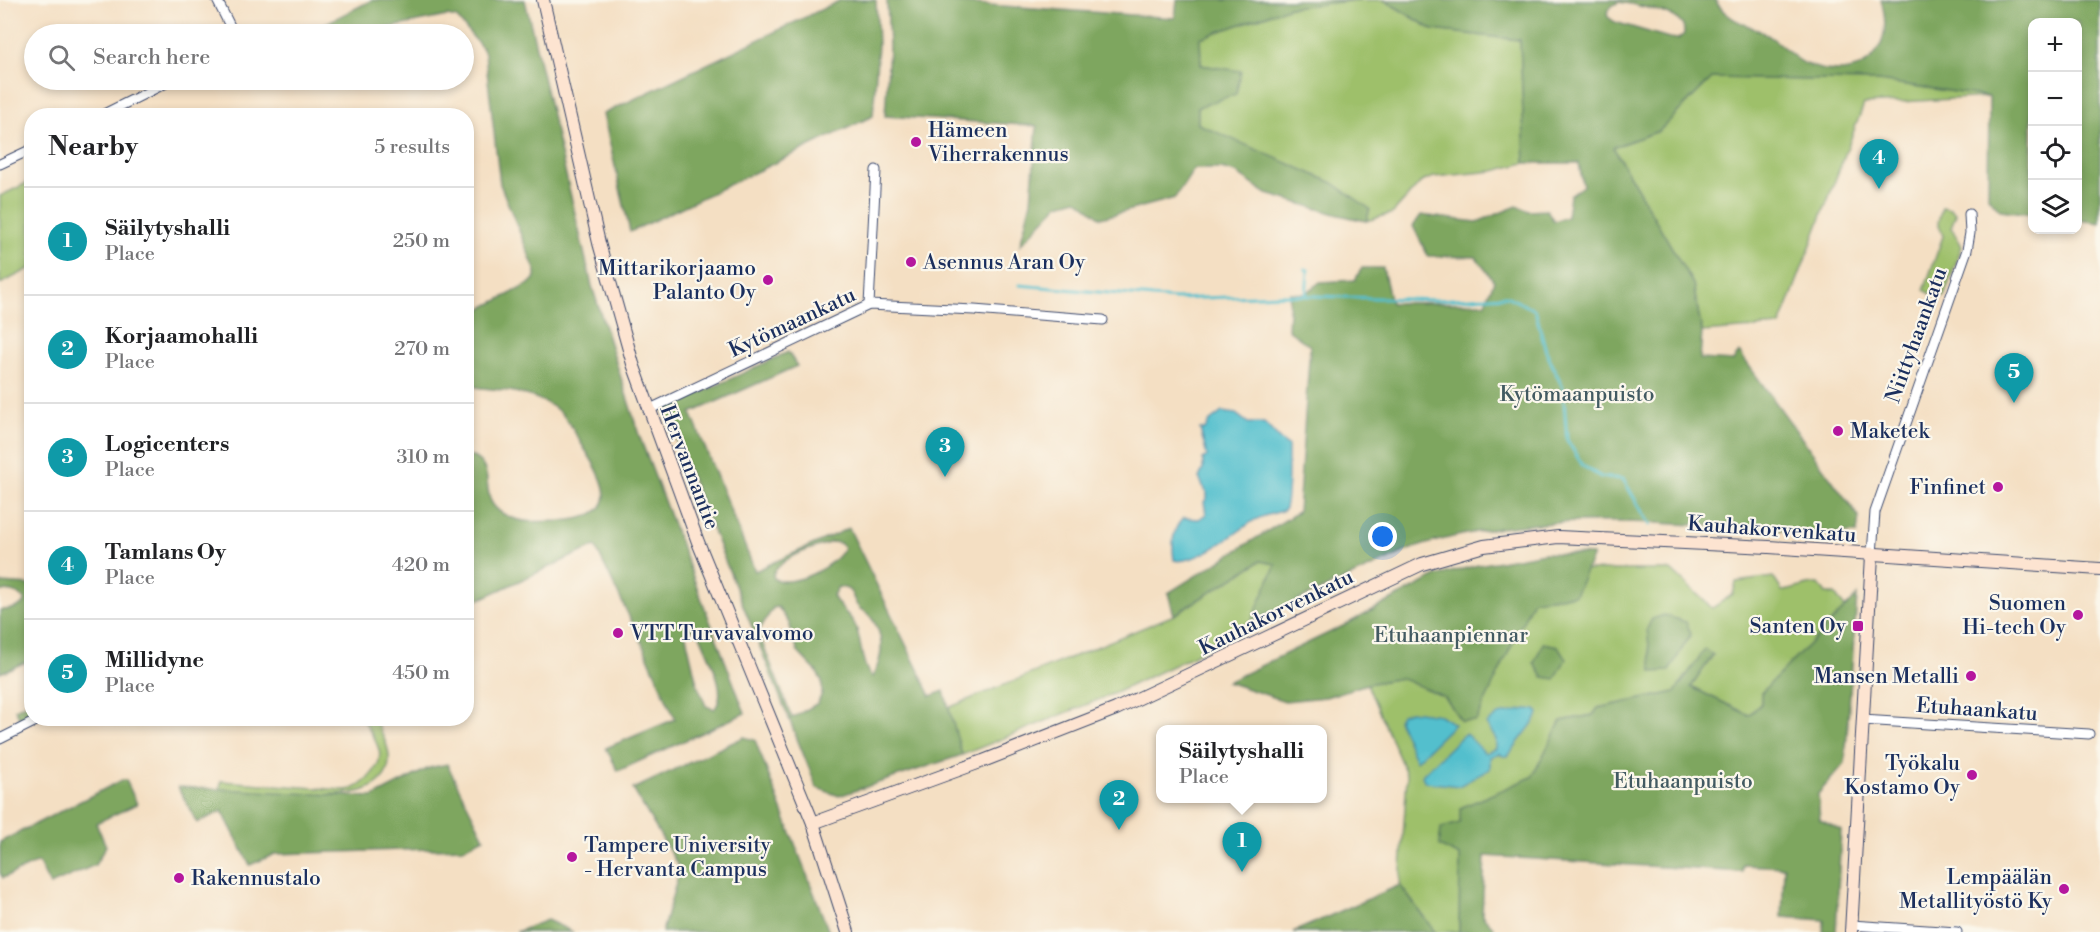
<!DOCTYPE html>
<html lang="en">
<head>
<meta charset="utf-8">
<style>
  body { margin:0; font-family:"Libre Bodoni",serif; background:#f2f2f2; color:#202124 }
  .controls { position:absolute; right:18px; top:18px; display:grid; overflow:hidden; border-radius:12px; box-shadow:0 3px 9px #0003 }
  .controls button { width:54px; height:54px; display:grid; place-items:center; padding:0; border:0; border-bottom:2px solid #e0e0e0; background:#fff; color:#202124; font:30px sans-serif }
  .you { position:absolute; left:1383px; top:537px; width:21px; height:21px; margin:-15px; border:4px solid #fff; border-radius:50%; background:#1a73e8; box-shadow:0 0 0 9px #1a73e833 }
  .badge { display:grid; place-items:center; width:39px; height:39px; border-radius:50%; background:#b5179e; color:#fff; font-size:20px; font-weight:700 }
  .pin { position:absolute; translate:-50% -50px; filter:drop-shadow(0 2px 3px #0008) }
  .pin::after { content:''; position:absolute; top:32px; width:21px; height:18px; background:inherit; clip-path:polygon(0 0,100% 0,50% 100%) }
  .popup { position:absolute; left:1156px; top:725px; width:171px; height:78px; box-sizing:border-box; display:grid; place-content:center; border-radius:12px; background:#fff; filter:drop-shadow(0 2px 4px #0005); font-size:20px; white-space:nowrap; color:#757577 }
  .popup b { font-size:22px; color:#202124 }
  .popup::after { content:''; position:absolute; left:50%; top:100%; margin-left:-12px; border:12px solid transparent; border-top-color:#fff }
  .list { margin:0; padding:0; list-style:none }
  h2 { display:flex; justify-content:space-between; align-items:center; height:78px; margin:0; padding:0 24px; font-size:26px }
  h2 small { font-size:20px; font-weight:400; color:#757577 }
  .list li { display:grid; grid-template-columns:39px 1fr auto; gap:18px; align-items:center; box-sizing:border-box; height:108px; padding:0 24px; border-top:2px solid #e0e0e0 }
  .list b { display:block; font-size:22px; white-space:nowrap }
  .list p { margin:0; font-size:20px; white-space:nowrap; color:#757577 }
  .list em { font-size:20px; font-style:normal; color:#757577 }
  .icon { flex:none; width:33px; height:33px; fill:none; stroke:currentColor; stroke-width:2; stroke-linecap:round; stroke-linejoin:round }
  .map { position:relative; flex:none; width:2100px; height:932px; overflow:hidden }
  .search { position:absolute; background:#fff; box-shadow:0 3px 9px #0003; left:24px; top:24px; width:450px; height:66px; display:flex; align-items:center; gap:15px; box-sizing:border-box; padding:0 21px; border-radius:33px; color:#757577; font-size:22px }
  .panel { position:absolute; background:#fff; box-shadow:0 3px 9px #0003; left:24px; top:108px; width:450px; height:618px; border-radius:24px }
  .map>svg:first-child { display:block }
  .green { fill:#9ec06a; stroke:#5c7864; stroke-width:1.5 }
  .forest { fill:#7ea65e; stroke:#4c6a5e; stroke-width:1.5; fill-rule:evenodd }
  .water { fill:#53bfcd; stroke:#377796; stroke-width:1.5 }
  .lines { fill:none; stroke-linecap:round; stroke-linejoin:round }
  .stream { stroke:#53bfcd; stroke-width:3 }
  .street-casing { stroke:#3c496d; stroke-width:11 }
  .secondary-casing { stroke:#3c496d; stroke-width:14 }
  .street { stroke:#fff; stroke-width:9 }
  .secondary { stroke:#fde4d1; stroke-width:12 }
  .poi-dot { fill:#b5179e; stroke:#fbf7ec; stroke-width:2 }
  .labels { text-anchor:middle; stroke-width:4.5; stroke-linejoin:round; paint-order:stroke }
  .poi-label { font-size:21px; fill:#1b2f5e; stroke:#fbf7ec; text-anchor:end }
  .street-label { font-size:21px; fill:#1b2f5e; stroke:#fbf7ec }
  .park-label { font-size:21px; fill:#425a62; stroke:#fbf7ec }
</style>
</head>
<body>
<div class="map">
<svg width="2100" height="932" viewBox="0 0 2100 932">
  <rect width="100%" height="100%" fill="#fbf7ec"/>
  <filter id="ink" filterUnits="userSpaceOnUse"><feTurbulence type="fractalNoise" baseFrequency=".0167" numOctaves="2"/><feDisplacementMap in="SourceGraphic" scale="12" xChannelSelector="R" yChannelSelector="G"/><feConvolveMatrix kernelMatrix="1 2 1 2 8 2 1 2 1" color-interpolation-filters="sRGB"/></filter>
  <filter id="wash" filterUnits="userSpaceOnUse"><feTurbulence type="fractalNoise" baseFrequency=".008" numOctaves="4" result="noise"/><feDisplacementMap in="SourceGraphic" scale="24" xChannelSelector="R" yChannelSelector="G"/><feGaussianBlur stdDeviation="1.35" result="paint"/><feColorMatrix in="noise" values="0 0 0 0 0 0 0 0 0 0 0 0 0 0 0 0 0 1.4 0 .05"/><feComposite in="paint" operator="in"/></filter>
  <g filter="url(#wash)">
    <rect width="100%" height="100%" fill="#f4dfc3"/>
    <g class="green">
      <polygon points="1359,0 1384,0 1433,30 1520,40 1525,163 1494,171 1434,177 1421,182 1393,213 1366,221 1370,209 1198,124 1198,107 1240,72 1201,65 1200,38 1290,7"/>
      <polygon points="1712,78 1879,81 1989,97 1864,104 1780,326 1702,332 1693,284 1613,147 1659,131"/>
      <polygon points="31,181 31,268 0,284 0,196"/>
      <polygon points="1942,207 1950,209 1956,214 1951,227 1962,246 1944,297 1935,296 1924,290 1943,236 1938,222"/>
      <polygon points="1260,561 1276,564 1251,622 1191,657 1115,693 962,755 948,708 1174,615"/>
      <path d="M1586 570H1671L1712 608 1733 594 1736 582 1773 577 1782 591C1799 590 1802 583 1819 584L1826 594H1835L1845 608 1761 693V703L1749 715 1691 687 1713 655 1676 692 1598 708 1593 715 1561 721 1532 777 1461 808 1459 932H1435L1400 885 1407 776 1367 684 1401 678 1445 697 1461 721H1475L1533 600 1574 595Z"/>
      <path d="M363 719H375C380 731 391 748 389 762 388 775 379 784 367 789 341 801 252 790 220 789L221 781 343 790C354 790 360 786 368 778 391 755 375 742 363 719Z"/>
    </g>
    <g class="forest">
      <path d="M372 0H525L592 286 639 435 745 713 618 771 606 748 675 719 642 643 595 546 467 605V455C470 456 476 458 479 461 496 477 476 504 510 517 525 524 544 521 560 521 621 517 610 487 584 448 577 437 570 422 561 413 547 400 521 392 502 390 489 388 478 390 467 383V316L529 284 534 279 536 272 500 184 485 54 483 49 457 18 447 16 358 34H305ZM688 627 699 632C705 651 731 692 714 709L706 706 697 684 685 632Z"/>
      <polygon points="841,0 876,0 878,44 873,116 630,232 603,114"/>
      <polygon points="887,0 919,0 1175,18 1177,0 1359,0 1290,7 1200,38 1201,65 1241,71 1236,94 1198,107 1198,124 1333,183 1370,209 1366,221 1339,215 1267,194 1236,173 1221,169 1194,169 1175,198 1101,218 1077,199 1059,204 1020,245 1031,201 1037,126 885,116 889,47"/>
      <path d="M1384 0H1715C1730 25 1751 23 1772 38 1785 47 1793 59 1808 65 1860 85 1897 53 1881 0H2100V223L2078 220V22H2032V214L2000 210 1988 197 1989 97 1879 81 1712 78 1659 131 1613 147 1693 284 1702 332 1700 359 1733 361 1739 352 1859 517 1857 533C1822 535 1786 530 1751 528 1638 522 1520 511 1411 549L1251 622 1276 564 1260 561 1174 615 1168 593 1298 512 1310 346 1288 330 1290 293 1305 294 1320 282 1355 280 1362 268H1383L1391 303H1485L1494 281 1476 257 1428 256 1413 226 1421 215 1477 222 1517 206 1528 211 1547 210 1554 221 1567 217 1570 195 1583 186 1579 163H1525L1520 40 1433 30ZM1619 2C1633 4 1669 11 1679 21 1684 25 1684 29 1684 34L1678 39 1669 38 1615 22 1608 17 1607 14 1611 6Z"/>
      <path d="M788 352 797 366 691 413 755 571 849 528 931 696 944 691 962 755 839 796 817 788 664 410ZM832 542 840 543 844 547C836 566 794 588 774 579L773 574C785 554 811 549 832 542ZM838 587C856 588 850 598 859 608 862 611 867 612 870 616 885 634 884 658 872 677 862 669 861 640 856 627 851 614 838 609 833 595ZM778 607 789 623 798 652 816 671 822 681V693L818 703 792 718 758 632 773 608Z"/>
      <polygon points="1544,553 1593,555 1575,595 1533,600 1476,721 1461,721 1445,697 1401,678 1367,684 1326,697 1285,701 1227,682 1343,626 1436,576 1478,565"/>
      <path d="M0 583 31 585V674L26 662 0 673V610C9 610 20 608 25 601 18 592 11 591 0 591Z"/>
      <polygon points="1857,596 1845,763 1818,794 1820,820 1841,830 1836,932 1823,932 1824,920 1782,917 1784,867 1743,865 1742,872 1485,856 1482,915 1493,927 1493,932 1459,932 1460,856 1439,846 1441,828 1460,823 1460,808 1532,777 1561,721 1593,715 1598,708 1675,692 1705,649 1713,655 1691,687 1749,715 1761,704 1761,693"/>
      <polygon points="1664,615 1686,622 1691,634 1669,671 1652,672 1647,629 1652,619"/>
      <polygon points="1543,643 1558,646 1566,659 1555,679 1543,677 1534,663"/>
      <polygon points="31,701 31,716 21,722 15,709"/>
      <polygon points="744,737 755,740 829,932 662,932 680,869 633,789"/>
      <polygon points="447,764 484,838 464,848 275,854 250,865 222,811 197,823 178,787 373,797 429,768"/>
      <polygon points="122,780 126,780 137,804 96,823 106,846 95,865 50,885 38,862 3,878 0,873 0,842"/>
      <polygon points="1400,885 1435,932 1293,932"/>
      <polygon points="547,920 573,932 516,932"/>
    </g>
    <g class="water">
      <path d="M1222 412 1236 414 1248 423H1264C1273 431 1278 440 1288 446 1288 459 1289 502 1284 510 1274 514 1262 515 1253 521 1236 533 1194 566 1174 560 1172 546 1172 527 1184 518L1199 519 1206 514 1204 502 1207 498V494L1199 478 1203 469V459L1207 456 1200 429 1205 430 1209 422Z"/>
      <polygon points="1527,709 1536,710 1538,713 1536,719 1508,756 1503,756 1499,753 1490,757 1490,769 1459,786 1425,782 1422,776 1424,773 1462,736 1465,734 1468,736 1485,753 1496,749 1496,739 1486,724 1499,715"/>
      <polygon points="1410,711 1440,715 1454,724 1416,761 1398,720 1401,714"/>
    </g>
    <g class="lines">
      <g class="stream">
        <polyline points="1305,269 1308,270 1306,296"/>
        <polyline points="1019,285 1176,299 1283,295 1437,300 1506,296 1535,310 1546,351 1563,388 1567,440 1583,466 1601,477 1623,479 1650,525"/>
      </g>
    </g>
  </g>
  <g filter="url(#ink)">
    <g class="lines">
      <g class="street-casing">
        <g id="street">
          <polyline points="217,0 234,34"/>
          <polyline points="100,116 172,80"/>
          <polyline points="0,164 32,149"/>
          <polyline points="869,305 876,170"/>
          <polyline points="648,410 869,305 974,310 1103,320"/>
          <polyline points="1872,555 1875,512 1967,250 1970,233 1969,214"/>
          <polyline points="1862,720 2089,734"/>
          <polyline points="0,739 42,718"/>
          <polyline points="1851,925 1957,932"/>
        </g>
      </g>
      <g class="secondary-casing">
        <g id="secondary">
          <polyline points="543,0 599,243 633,364 698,542 813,823 848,932"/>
          <polyline points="813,823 983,761 1116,709 1422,564 1484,546 1558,537 1769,547 2100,569"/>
          <polyline points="1851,932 1872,555"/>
        </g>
      </g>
      <use href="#street" class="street"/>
      <use href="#secondary" class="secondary"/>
    </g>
  </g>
  <g class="poi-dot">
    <circle cx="916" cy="142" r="6"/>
    <circle cx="911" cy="262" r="6"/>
    <circle cx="768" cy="280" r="6"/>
    <circle cx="1838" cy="431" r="6"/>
    <circle cx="1998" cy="487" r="6"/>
    <circle cx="2078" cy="615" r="6"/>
    <rect x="1852" y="620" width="12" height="12" rx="3"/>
    <circle cx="618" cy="633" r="6"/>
    <circle cx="1971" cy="676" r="6"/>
    <circle cx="1972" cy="775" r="6"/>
    <circle cx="572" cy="857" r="6"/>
    <circle cx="179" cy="878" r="6"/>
    <circle cx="2064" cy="889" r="6"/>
  </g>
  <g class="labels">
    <g class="poi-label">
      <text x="928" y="137" text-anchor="start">Hämeen<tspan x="928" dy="24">Viherrakennus</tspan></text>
      <text x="923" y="269" text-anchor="start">Asennus Aran Oy</text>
      <text x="756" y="275">Mittarikorjaamo<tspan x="756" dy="24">Palanto Oy</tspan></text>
      <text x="1850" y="438" text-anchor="start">Maketek</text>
      <text x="1986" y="494">Finfinet</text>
      <text x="2066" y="610">Suomen<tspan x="2066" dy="24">Hi-tech Oy</tspan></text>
      <text x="1846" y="633">Santen Oy</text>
      <text x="630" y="640" text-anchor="start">VTT Turvavalvomo</text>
      <text x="1959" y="683">Mansen Metalli</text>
      <text x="1960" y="770">Työkalu<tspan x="1960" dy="24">Kostamo Oy</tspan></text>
      <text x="584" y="852" text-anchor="start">Tampere University<tspan x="584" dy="24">- Hervanta Campus</tspan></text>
      <text x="2052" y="884">Lempäälän<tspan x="2052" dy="24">Metallityöstö Ky</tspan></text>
      <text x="191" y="885" text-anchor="start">Rakennustalo</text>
    </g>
    <g class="street-label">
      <text transform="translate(792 322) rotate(-25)" y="7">Kytömaankatu</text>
      <text transform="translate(1916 335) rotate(-70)" y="7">Niittyhaankatu</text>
      <text transform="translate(690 467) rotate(69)" y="7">Hervannantie</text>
      <text transform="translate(1772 529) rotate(4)" y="7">Kauhakorvenkatu</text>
      <text transform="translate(1276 612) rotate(-26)" y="7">Kauhakorvenkatu</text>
      <text transform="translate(1977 709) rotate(4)" y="7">Etuhaankatu</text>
    </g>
    <g class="park-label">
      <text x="1577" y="401">Kytömaanpuisto</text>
      <text x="1451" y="642">Etuhaanpiennar</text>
      <text x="1683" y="788">Etuhaanpuisto</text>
    </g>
  </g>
</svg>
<div class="controls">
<button>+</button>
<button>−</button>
<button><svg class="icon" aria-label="locate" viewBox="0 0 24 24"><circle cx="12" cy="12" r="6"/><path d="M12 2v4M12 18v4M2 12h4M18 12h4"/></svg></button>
<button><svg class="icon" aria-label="layers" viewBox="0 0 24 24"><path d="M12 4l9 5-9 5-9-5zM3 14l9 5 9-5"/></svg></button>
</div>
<div class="you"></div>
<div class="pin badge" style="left:1242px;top:872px;background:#0f9aa8">1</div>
<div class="popup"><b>Säilytyshalli</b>Place</div>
<div class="pin badge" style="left:1119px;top:830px;background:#0f9aa8">2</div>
<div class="pin badge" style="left:945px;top:477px;background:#0f9aa8">3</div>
<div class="pin badge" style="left:1879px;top:189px;background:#0f9aa8">4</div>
<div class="pin badge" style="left:2014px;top:403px;background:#0f9aa8">5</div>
<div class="search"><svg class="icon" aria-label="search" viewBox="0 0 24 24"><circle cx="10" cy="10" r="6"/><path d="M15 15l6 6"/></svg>Search here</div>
<section class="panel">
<h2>Nearby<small>5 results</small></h2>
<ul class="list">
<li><span class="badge" style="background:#0f9aa8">1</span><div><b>Säilytyshalli</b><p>Place</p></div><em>250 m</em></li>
<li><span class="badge" style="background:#0f9aa8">2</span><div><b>Korjaamohalli</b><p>Place</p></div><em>270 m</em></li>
<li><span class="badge" style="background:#0f9aa8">3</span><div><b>Logicenters</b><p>Place</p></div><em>310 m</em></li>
<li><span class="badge" style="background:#0f9aa8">4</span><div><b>Tamlans Oy</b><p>Place</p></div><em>420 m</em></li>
<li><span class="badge" style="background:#0f9aa8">5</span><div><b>Millidyne</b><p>Place</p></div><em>450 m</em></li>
</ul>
</section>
</div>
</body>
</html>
